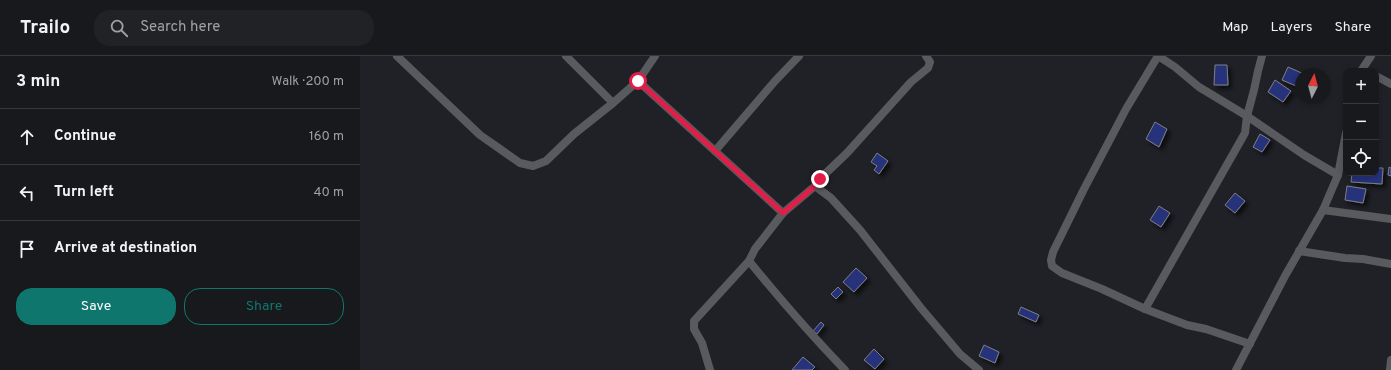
<!DOCTYPE html>
<html lang="en">
<head>
<meta charset="utf-8">
<style>
  body { margin:0; font-family:Overpass,sans-serif; background:#212226; color:#f1f3f6 }
  .controls { position:absolute; right:12px; top:12px; display:grid; overflow:hidden; border-radius:8px; box-shadow:0 2px 6px #0003 }
  .controls button { width:36px; height:36px; display:grid; place-items:center; padding:0; border:0; border-bottom:1px solid #36383b; background:#18191d; color:#f1f3f6; font:20px sans-serif }
  .compass { position:absolute; left:935px; top:12px; width:36px; height:36px; border-radius:50%; background:#18191d; box-shadow:0 2px 6px #0003; rotate:6deg }
  .stop { position:absolute; width:12px; height:12px; margin:-9px; border:3px solid #e11d48; border-radius:50%; background:#fff }
  .stop.end { background:#e11d48; border-color:#fff; box-shadow:0 1px 4px #0008 }
  .list { margin:0; padding:0; list-style:none }
  h2 { display:flex; justify-content:space-between; align-items:center; height:52px; margin:0; padding:0 16px; font-size:17px }
  h2 small { font-size:13px; font-weight:400; color:#9fa0a4 }
  .list li { display:grid; grid-template-columns:26px 1fr auto; gap:12px; align-items:center; box-sizing:border-box; height:56px; padding:0 16px; border-top:1px solid #36383b }
  .list b { display:block; font-size:15px; white-space:nowrap }
  .list em { font-size:13px; font-style:normal; color:#9fa0a4 }
  .actions { display:flex; gap:8px; padding:12px 16px }
  .actions a { flex:1; padding:9px 0; border:1px solid #0f766e; border-radius:16px; text-align:center; font-size:14px; color:#0f766e }
  .actions .main { background:#0f766e; color:#fff }
  .icon { flex:none; width:22px; height:22px; fill:none; stroke:currentColor; stroke-width:2; stroke-linecap:round; stroke-linejoin:round }
  .map { position:relative; flex:none; width:1031px; height:314px; overflow:hidden }
  header { display:flex; align-items:center; gap:24px; box-sizing:border-box; height:56px; padding:0 20px; background:#18191d; border-bottom:1px solid #36383b }
  header strong { font-size:19px }
  nav { display:flex; gap:22px; margin-inline-start:auto; font-size:14px }
  .search { width:280px; height:36px; background:#212226; display:flex; align-items:center; gap:10px; box-sizing:border-box; padding:0 14px; border-radius:16px; color:#9fa0a4; font-size:15px }
  main { display:flex }
  aside { flex:1; background:#18191d }
  .map>svg:first-child { display:block }
  .building { fill:#27317a; stroke:#7d7f86; filter:url(#shadow) }
  .lines { fill:none; stroke-linecap:round; stroke-linejoin:round }
  .minor { stroke:#595a5d; stroke-width:8 }
  .route { stroke:#e11d48; stroke-width:5 }
</style>
</head>
<body>
<header>
<strong>Trailo</strong>
<div class="search"><svg class="icon" aria-label="search" viewBox="0 0 24 24"><circle cx="10" cy="10" r="6"/><path d="M15 15l6 6"/></svg>Search here</div>
<nav><a>Map</a><a>Layers</a><a>Share</a></nav>
</header>
<main>
<aside>
<h2>3 min<small>Walk · 200 m</small></h2>
<ul class="list">
<li><svg class="icon" aria-label="ahead" viewBox="0 0 24 24"><path d="M12 20V5M6 11l6-6 6 6"/></svg><div><b>Continue</b></div><em>160 m</em></li>
<li><svg class="icon" aria-label="left" viewBox="0 0 24 24"><path d="M17 20v-9H6M10 6l-5 5 5 5"/></svg><div><b>Turn left</b></div><em>40 m</em></li>
<li><svg class="icon" aria-label="arrive" viewBox="0 0 24 24"><path d="M6 21V4h12l-3 4 3 4H6"/></svg><div><b>Arrive at destination</b></div></li>
</ul>
<div class="actions"><a class="main">Save</a><a>Share</a></div>
</aside>
<div class="map">
<svg width="1031" height="314" viewBox="0 0 1031 314">
  <defs>
    <filter id="shadow"><feDropShadow dx="3.5" dy="3.5" stdDeviation="2" flood-color="#0009"/></filter>
  </defs>
  <rect width="100%" height="100%" fill="#202127"/>
  <g class="building">
    <polygon points="855,9 867,9 868,29 854,29"/>
    <polygon points="928,11 944,18 941,18 941,32 922,24"/>
    <polygon points="915,24 931,35 923,46 908,36"/>
    <polygon points="795,66 807,73 799,91 786,83"/>
    <polygon points="900,78 910,84 902,96 893,91"/>
    <polygon points="517,97 528,105 519,118 514,114 517,110 511,106"/>
    <polygon points="1029,111 1031,112 1031,120 1028,119"/>
    <polygon points="1016,112 1023,112 1022,128 991,126 992,117 1016,117"/>
    <polygon points="987,130 1006,133 1003,147 985,144"/>
    <polygon points="875,137 885,145 875,157 865,149"/>
    <polygon points="799,150 810,157 801,171 790,164"/>
    <polygon points="496,212 507,222 494,236 483,226"/>
    <polygon points="478,231 483,236 476,243 471,238"/>
    <polygon points="661,251 679,259 676,266 658,258"/>
    <polygon points="461,266 464,269 457,278 453,275"/>
    <polygon points="624,289 639,296 635,307 619,300"/>
    <polygon points="514,293 524,303 515,313 504,304"/>
    <polygon points="443,301 455,311 452,314 432,314"/>
  </g>
  <g class="lines">
    <g class="minor">
      <polyline points="37,0 120,79 160,107 173,110 186,105 214,78 253,47 278,25"/>
      <polyline points="206,0 253,47"/>
      <polyline points="295,0 278,25 423,157 455,130"/>
      <polyline points="566,0 570,6 568,12 551,26 487,97 465,118 455,130 471,142 500,174 561,252 600,298 619,314"/>
      <polyline points="798,0 766,53 724,133 693,196 691,204 692,210 702,217 742,233 785,253 827,269 846,273 890,288"/>
      <polyline points="798,0 815,11 839,31 887,60 944,99 978,119"/>
      <polyline points="1001,15 1011,0"/>
      <polyline points="1016,20 1031,28"/>
      <polyline points="355,95 415,25 439,0"/>
      <polyline points="963,154 1031,163"/>
      <polyline points="939,195 985,202 1003,203 1031,208"/>
      <path d="M389 205C420 243 451 279 485 314"/>
      <polyline points="785,253 885,77 887,60 894,34 898,15 902,0"/>
      <polyline points="350,314 342,287 334,273 334,265 389,205 395,193 423,157"/>
      <polyline points="876,314 925,220 963,154 978,119 986,77"/>
      <polyline points="1030,314 1031,304"/>
    </g>
  </g>
  <g class="lines">
    <polyline class="route" points="278,25 423,157 455,130 460,123"/>
  </g>
</svg>
<div class="controls">
<button>+</button>
<button>−</button>
<button><svg class="icon" aria-label="locate" viewBox="0 0 24 24"><circle cx="12" cy="12" r="6"/><path d="M12 2v4M12 18v4M2 12h4M18 12h4"/></svg></button>
</div>
<svg class="compass" viewBox="-18 -18 36 36"><path d="M0-13l5 13h-10z" fill="#e53935"/><path d="M0 13l5-13h-10z" fill="#9fa0a4"/></svg>
<div class="stop" style="left:278px;top:25px"></div>
<div class="stop end" style="left:460px;top:123px"></div>
</div>
</main>
</body>
</html>
